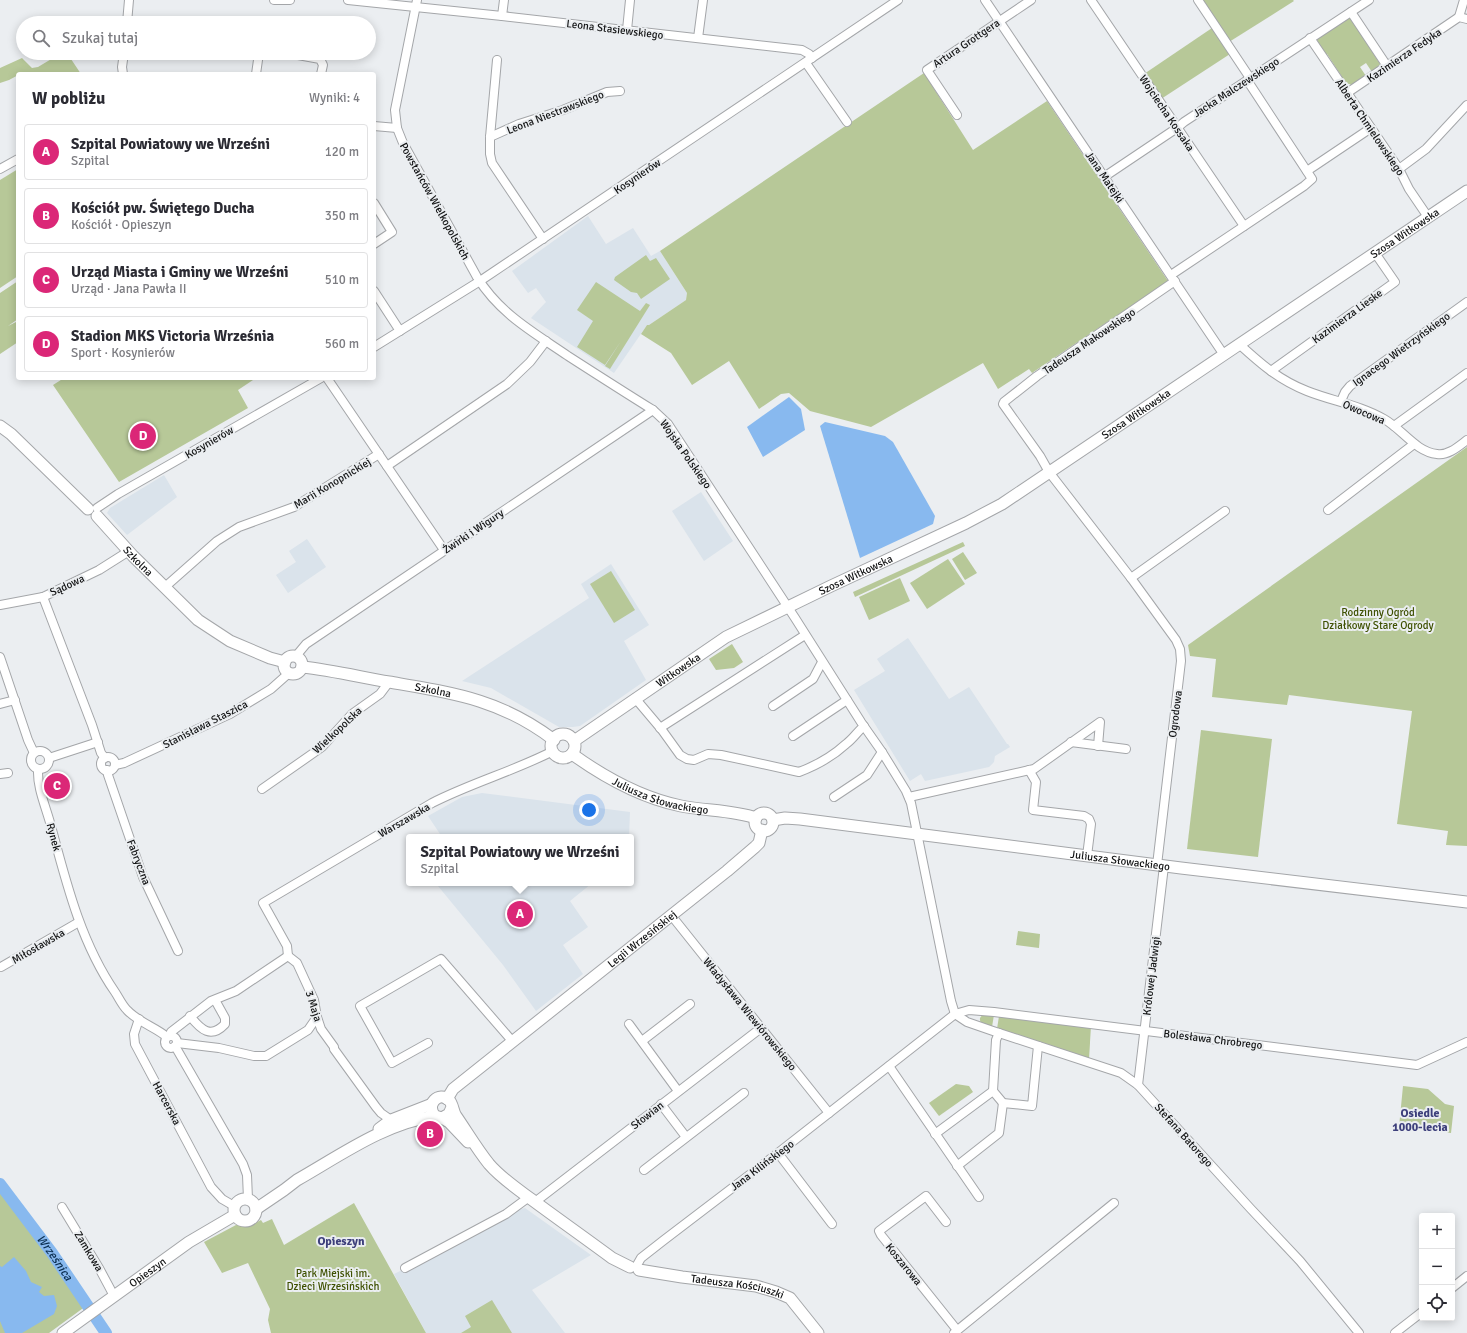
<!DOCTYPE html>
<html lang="pl">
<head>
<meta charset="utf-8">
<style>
  body { margin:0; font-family:Signika,sans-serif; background:#f2f2f3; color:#2b2b33 }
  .controls { position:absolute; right:12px; bottom:12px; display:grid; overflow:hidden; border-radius:4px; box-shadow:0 2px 10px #0003 }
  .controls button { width:36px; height:36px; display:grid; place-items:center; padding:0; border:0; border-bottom:1px solid #e1e1e2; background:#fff; color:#2b2b33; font:20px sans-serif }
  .you { position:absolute; left:589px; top:810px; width:14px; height:14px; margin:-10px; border:3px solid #fff; border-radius:50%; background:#1a73e8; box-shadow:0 0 0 6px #1a73e833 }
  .badge { display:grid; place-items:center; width:26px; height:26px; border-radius:50%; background:#db2777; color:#fff; font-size:13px; font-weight:700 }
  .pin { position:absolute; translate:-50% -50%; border:2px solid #fff; box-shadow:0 1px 4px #0006 }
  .popup { position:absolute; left:406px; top:834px; width:228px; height:52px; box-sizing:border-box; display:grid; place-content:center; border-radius:4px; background:#fff; filter:drop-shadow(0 1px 3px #0005); font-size:13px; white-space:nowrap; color:#7c7c81 }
  .popup b { font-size:15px; color:#2b2b33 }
  .popup::after { content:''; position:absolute; left:50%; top:100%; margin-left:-8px; border:8px solid transparent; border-top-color:#fff }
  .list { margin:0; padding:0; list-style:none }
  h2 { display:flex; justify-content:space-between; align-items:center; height:52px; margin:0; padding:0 16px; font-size:17px }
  h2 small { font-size:13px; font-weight:400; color:#7c7c81 }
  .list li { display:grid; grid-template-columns:26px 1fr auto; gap:12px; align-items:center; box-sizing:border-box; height:56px; margin:0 8px 8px; padding:0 8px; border:1px solid #e1e1e2; border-radius:4px }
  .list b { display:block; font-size:15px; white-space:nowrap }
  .list p { margin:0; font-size:13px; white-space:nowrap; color:#7c7c81 }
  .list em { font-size:13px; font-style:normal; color:#7c7c81 }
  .icon { flex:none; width:22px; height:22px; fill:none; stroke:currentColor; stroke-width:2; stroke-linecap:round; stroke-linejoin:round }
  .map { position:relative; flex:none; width:1467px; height:1333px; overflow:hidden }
  .search { position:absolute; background:#fff; box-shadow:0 2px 10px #0003; left:16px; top:16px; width:360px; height:44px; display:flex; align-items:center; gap:10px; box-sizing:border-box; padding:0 14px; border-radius:22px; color:#7c7c81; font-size:15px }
  .panel { position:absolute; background:#fff; box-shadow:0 2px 10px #0003; left:16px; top:72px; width:360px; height:308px; border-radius:4px }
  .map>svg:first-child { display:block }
  .built { fill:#dae3eb }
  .green { fill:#b7c898 }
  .water { fill:#88b9ef }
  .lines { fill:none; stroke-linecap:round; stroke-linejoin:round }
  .river { stroke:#88b9ef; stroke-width:12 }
  .street-casing { stroke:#a4a6a9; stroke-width:10 }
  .secondary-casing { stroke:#a4a6a9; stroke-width:13 }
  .street { stroke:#fff; stroke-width:8 }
  .secondary { stroke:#fff; stroke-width:11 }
  .labels { text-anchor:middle; stroke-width:4; stroke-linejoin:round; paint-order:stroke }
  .street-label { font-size:11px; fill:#121314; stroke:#ebeef1 }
  .park-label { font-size:11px; fill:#3e5001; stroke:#ebeef1 }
  .neighbourhood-label { font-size:12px; font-weight:bold; fill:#3d3f7b; stroke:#ebeef1 }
  .water-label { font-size:12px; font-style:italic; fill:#0a2e50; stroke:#ebeef1 }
</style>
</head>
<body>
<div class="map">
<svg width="1467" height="1333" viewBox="0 0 1467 1333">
  <rect width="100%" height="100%" fill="#ebeef1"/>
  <g class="built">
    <polygon points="588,216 606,244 633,228 651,256 660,251 687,293 686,300 649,325 647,325 614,373 531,318 546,302 536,288 528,293 512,271"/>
    <polygon points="164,475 177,497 127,535 107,513 110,508"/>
    <polygon points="701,492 733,541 704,561 672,511"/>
    <polygon points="307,539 326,567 288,593 276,575 296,562 289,551"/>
    <polygon points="611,564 649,625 624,641 646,680 580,726 573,727 559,727 491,688 462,681 589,598 581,584"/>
    <polygon points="908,638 949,699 969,687 1007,744 1008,744 1010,747 995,756 994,762 989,767 925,781 921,774 910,781 854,690 885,671 877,659"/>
    <polygon points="482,793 630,812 629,837 442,837 428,816 462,797"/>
    <polygon points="443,883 610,883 591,884 570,901 588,927 563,945 583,974 536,1011 503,965 438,886"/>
    <polygon points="525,1208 591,1255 532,1290 565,1333 426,1333 394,1274 455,1244 521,1209"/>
  </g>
  <g class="green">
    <polygon points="1200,0 1293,0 1294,1 1229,42"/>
    <polygon points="1350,18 1353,21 1380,64 1380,68 1372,72 1366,63 1360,67 1366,76 1352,85 1346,83 1327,54 1325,54 1317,40 1318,36 1345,19"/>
    <polygon points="1212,28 1230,54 1161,99 1144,74"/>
    <polygon points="58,53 67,53 81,74 25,74 22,73 9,80 0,83 0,68 22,58 32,68 38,67 58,55"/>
    <polygon points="924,73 973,150 1047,101 1168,281 1032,373 1029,369 998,389 983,363 871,427 810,411 789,393 781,394 759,409 729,361 692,385 671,353 641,334 647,325 649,325 686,300 687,293 660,251"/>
    <polygon points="18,169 18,276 0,288 0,180"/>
    <polygon points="646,255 650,261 656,258 670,279 641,299 637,293 631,292 614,280 615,277"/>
    <polygon points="18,281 18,319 8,326 18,321 18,342 0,354 0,293"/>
    <polygon points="596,282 640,311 646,303 650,305 610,369 605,366 621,341 605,365 577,347 593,321 577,310"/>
    <polygon points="64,378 252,378 253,380 238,390 248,408 119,482 53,385"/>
    <polygon points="1467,447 1467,846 1446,845 1448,831 1397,824 1412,711 1289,695 1287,705 1212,697 1216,659 1190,656 1188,645"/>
    <polygon points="963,542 965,546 855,597 853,592"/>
    <polygon points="963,552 977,573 965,580 952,559"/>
    <polygon points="948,559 965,584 927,609 910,583"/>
    <polygon points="611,571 635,610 614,623 590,584"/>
    <polygon points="900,578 910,601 869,620 859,597"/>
    <polygon points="732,644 743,662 734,668 716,670 709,659"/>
    <polygon points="1201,730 1272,739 1258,857 1187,849"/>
    <polygon points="1018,931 1040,934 1039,948 1016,945"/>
    <path d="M983 1014 994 1015 992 1027C986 1025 979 1025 980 1018Z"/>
    <polygon points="999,1016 1091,1026 1089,1059 997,1029"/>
    <polygon points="956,1084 969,1086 973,1092 939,1116 929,1103"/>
    <polygon points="1403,1086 1428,1089 1445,1104 1454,1106 1451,1133 1399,1127"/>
    <polygon points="0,1190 86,1306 49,1333 0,1333"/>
    <polygon points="354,1203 426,1333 271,1333 268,1320 270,1309 248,1263 222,1273 204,1242 236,1225 250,1226 261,1220 263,1223 272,1219 284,1245"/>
    <polygon points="492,1300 512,1333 461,1333 471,1327 465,1316"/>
  </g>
  <g class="water">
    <polygon points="789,397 801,409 805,430 763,457 747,427"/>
    <polygon points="825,422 885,436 893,442 935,516 933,524 860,558 820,426"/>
    <polygon points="14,1257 26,1271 31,1282 42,1287 39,1292 44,1296 54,1295 57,1306 54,1314 22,1333 5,1333 0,1321 0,1266 2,1267"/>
  </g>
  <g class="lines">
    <path class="river" id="s1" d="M0 1184 52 1253 106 1333"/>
    <g class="street-casing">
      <g id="street">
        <polyline points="274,0 290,0"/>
        <polyline points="348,0 502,16 802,50 809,54 812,58"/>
        <path d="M417 0 395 110 397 128 403 143 477 277C500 314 533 332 568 356 596 374 624 392 653 410L668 424 795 618 861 722 882 752 906 791 911 803 951 1001 955 1014"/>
        <polyline points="985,0 1224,355"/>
        <polyline points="1091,0 1244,226"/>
        <polyline points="1198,0 1250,78"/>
        <polyline points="1351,12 1387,66"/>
        <polyline points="502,16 504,0"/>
        <polyline points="1459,17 1464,0"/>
        <polyline points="127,23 129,0"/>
        <polyline points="627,30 630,0"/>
        <polyline points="698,38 703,0"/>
        <polyline points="1310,38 1399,169 1409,189 1428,217"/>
        <polyline points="287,53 320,59 323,65 321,74"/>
        <polyline points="497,60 490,137 490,154 492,163 543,239"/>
        <polyline points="806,63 847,122"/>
        <polyline points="123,74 122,67 124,53"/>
        <polyline points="256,74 259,53"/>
        <polyline points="1347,93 1459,17 1467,19"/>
        <polyline points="957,115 927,70 1031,0"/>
        <polyline points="374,126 397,128"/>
        <polyline points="490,137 519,124 563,110 607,92 620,91"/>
        <polyline points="0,169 18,159"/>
        <polyline points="1399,169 1426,149 1467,105"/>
        <polyline points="1307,171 1371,128"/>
        <polyline points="1104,177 1177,128 1184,122 1369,0"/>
        <polyline points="374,203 392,232 374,244"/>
        <polyline points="1171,275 1304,186 1312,179 1247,80"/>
        <polyline points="374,291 400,331"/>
        <path d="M1239 344C1261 364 1279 380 1307 391 1332 401 1360 405 1384 419 1402 429 1416 452 1437 454 1448 456 1459 446 1467 440"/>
        <polyline points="374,347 480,281 898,0"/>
        <polyline points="1271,371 1395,282 1375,253"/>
        <polyline points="327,378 444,550"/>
        <polyline points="1341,401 1345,392 1350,386 1467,302"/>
        <polyline points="1394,426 1467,373"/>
        <polyline points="387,466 507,384 530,362 546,341"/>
        <polyline points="97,508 118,494 321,378"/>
        <polyline points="1328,510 1414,444"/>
        <polyline points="1131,578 1225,511"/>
        <polyline points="165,587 217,541 239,527 294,507 379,454"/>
        <polyline points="43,597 92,725 101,753 105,758"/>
        <polyline points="0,605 43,597 99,570 129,551"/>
        <polyline points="296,656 306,644 653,410"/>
        <polyline points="0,657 28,740 34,753"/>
        <path d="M635 698 662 730 680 755 687 759 694 760 708 754 721 755 799 772C815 766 833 756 846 744 853 739 857 732 864 726"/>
        <polyline points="0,704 15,700"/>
        <polyline points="773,706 813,679 822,662"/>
        <polyline points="660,728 805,635"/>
        <polyline points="793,736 847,700"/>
        <polyline points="1071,742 1126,749"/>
        <circle cx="40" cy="760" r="9"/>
        <circle cx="108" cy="764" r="7"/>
        <polyline points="49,758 98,742"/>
        <polyline points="115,765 124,763 230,714 271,689 289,673"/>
        <path d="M38 769C37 788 46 807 51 826 66 882 81 943 115 992 119 998 122 1005 127 1010 138 1022 155 1027 167 1037"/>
        <polyline points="107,770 108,775 143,877 178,951"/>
        <polyline points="1029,770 1036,782 1033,810 1084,816 1089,819 1091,824 1087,856"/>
        <polyline points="0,774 8,773"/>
        <polyline points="262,789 322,747 352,714 380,694 389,682"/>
        <polyline points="834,797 867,775 882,752"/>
        <polyline points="909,797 1034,769 1100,722 1098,746"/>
        <polyline points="1157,865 1181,661 1180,649 1176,640 1131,578 1049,472 1040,456 1003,404 1004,402 1037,376 1175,281"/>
        <polyline points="671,915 829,1113"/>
        <path d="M288 956 287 946 263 903 432 803C471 783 514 771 553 751"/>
        <polyline points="288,956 297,963 314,1000 317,1017 321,1029 334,1047 334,1049 376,1107 381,1113 391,1120"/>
        <polyline points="1,967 79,922"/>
        <polyline points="955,1014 967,1022 993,1031 1121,1073 1138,1085 1250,1208 1300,1261 1359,1333"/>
        <path d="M190 1016C201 1030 211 1039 225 1024V1018L215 1000"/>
        <polyline points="139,1019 134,1034 135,1044 211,1187 222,1199 234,1206"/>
        <polyline points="629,1024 678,1091"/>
        <polyline points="999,1033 996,1040 993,1091 1003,1103 1032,1106 1038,1046"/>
        <polyline points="170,1036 171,1032 211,1001 236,991 288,956"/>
        <circle cx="171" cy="1042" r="6"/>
        <polyline points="642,1041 690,1004"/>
        <polyline points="177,1043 219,1048 254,1056 266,1056 308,1030 317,1017"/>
        <polyline points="428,1043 392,1063 360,1006 441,959 513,1042"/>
        <polyline points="175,1046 243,1164 247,1175 248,1199"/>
        <polyline points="889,1066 979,1197"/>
        <polyline points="1138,1085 1164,866"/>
        <polyline points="661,1104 686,1137"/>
        <polyline points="935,1134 993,1091"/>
        <polyline points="778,1153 832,1224"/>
        <polyline points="957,1166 999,1133 1003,1103"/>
        <polyline points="644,1170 744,1093"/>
        <polyline points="535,1202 761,1028"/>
        <polyline points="62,1207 99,1268 114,1296"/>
        <polyline points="946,1222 926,1196 879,1231 881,1235 957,1330"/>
        <polyline points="637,1265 641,1258 664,1240 778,1153 955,1014 969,1010 994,1012 1417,1065 1467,1042"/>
        <polyline points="405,1268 506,1214 529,1197"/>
        <polyline points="1452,1288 1467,1276"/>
        <polyline points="954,1333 1114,1203"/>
        <polyline points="1395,1333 1422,1312"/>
      </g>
    </g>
    <g class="secondary-casing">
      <g id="secondary">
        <polyline points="0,426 11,434 88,509"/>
        <path id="s2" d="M97 516 133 556 198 620 230 641 270 658 285 662"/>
        <circle cx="293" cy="665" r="9"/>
        <path id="s3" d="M302 667C331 670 360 677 389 682 453 693 500 699 554 740"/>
        <circle cx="563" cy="746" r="12"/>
        <path id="s4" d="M574 741 726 637 831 586 966 523 1002 504 1467 191"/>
        <path id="s5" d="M572 754C604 777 642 798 681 806 706 811 732 810 756 818"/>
        <circle cx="764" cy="822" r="9"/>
        <path id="s6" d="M773 820 785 818 800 819 1181 868 1467 902"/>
        <path id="s7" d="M447 1099 453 1089 458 1085 727 871 755 847 759 843 762 830"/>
        <path d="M452 1107 449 1114 442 1118 435 1116C425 1104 439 1091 449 1100 453 1104 453 1112 456 1116 467 1132 477 1149 489 1164 501 1178 516 1188 531 1199 558 1219 585 1238 612 1258L630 1267"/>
        <polyline points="442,1118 449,1122 468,1142"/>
        <polyline points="379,1129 391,1120 432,1104"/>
        <circle cx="245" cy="1210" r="11"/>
        <path d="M256 1209 284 1190 297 1180C341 1155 385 1123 435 1116"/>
        <path id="s8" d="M639 1270 682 1277 756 1286 776 1292 790 1298 818 1333"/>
        <path id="s9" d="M63 1333 189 1242 235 1215"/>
      </g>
    </g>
    <use href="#street" class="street"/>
    <use href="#secondary" class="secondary"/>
  </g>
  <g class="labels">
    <g class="street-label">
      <text transform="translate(615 29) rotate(7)" y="4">Leona Stasiewskiego</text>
      <text transform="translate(966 43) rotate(-34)" y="4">Artura Grottgera</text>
      <text transform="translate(1404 55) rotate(-34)" y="4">Kazimierza Fedyka</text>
      <text transform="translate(1236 87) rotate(-33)" y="4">Jacka Malczewskiego</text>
      <text transform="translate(555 112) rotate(-21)" y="4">Leona Niestrawskiego</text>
      <text transform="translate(1167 113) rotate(56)" y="4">Wojciecha Kossaka</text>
      <text transform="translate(1370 127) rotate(56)" y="4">Alberta Chmielowskiego</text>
      <text transform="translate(637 176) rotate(-34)" y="4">Kosynierów</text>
      <text transform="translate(1105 177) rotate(56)" y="4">Jana Matejki</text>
      <text transform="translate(435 201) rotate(61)" y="4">Powstańców Wielkopolskich</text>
      <text dy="4" stroke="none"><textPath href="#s4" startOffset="976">Szosa Witkowska</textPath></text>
      <text transform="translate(1347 316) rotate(-36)" y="4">Kazimierza Lieske</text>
      <text transform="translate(1089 341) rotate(-34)" y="4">Tadeusza Makowskiego</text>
      <text transform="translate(1401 349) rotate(-36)" y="4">Ignacego Wietrzyńskiego</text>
      <text transform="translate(1364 412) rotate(23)" y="4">Owocowa</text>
      <text dy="4" stroke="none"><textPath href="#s4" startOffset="652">Szosa Witkowska</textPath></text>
      <text transform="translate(209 442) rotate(-30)" y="4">Kosynierów</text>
      <text transform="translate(686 454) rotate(55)" y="4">Wojska Polskiego</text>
      <text transform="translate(332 483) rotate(-31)" y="4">Marii Konopnickiej</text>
      <text transform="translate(473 531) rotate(-34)" y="4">Żwirki i Wigury</text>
      <text dy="4" stroke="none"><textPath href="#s2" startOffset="61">Szkolna</textPath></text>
      <text dy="4" stroke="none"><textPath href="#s4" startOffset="328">Szosa Witkowska</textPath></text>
      <text transform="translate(67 585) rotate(-25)" y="4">Sądowa</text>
      <text dy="4" stroke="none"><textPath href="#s4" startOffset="126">Witkowska</textPath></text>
      <text dy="4" stroke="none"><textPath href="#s3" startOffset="133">Szkolna</textPath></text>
      <text transform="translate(1175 714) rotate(-83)" y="4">Ogrodowa</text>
      <text transform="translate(205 724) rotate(-27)" y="4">Stanisława Staszica</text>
      <text transform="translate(337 730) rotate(-43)" y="4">Wielkopolska</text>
      <text dy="4" stroke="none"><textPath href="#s5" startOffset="99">Juliusza Słowackiego</textPath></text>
      <text transform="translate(404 820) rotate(-30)" y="4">Warszawska</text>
      <text transform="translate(54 837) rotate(75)" y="4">Rynek</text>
      <text dy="4" stroke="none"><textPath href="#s6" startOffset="350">Juliusza Słowackiego</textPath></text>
      <text transform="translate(139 862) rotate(69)" y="4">Fabryczna</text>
      <text dy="4" stroke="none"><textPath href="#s7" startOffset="253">Legii Wrzesińskiej</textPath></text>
      <text transform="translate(38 946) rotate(-30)" y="4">Miłosławska</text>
      <text transform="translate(1151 976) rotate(-83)" y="4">Królowej Jadwigi</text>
      <text transform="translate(314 1006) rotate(73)" y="4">3 Maja</text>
      <text transform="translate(750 1014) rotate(51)" y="4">Władysława Wiewiórowskiego</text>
      <text transform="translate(1213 1039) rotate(7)" y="4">Bolesława Chrobrego</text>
      <text transform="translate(167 1103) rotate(62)" y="4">Harcerska</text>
      <text transform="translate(647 1115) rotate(-38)" y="4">Słowian</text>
      <text transform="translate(1184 1135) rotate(48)" y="4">Stefana Batorego</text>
      <text transform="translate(762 1165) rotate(-37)" y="4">Jana Kilińskiego</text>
      <text transform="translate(89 1251) rotate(59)" y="4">Zamkowa</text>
      <text transform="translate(904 1264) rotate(51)" y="4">Koszarowa</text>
      <text dy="4" stroke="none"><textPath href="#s9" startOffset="104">Opieszyn</textPath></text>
      <text dy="4" stroke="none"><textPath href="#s8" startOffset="100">Tadeusza Kościuszki</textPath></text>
    </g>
    <g class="park-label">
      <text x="1378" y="616">Rodzinny Ogród<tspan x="1378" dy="13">Działkowy Stare Ogrody</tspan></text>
      <text x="333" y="1277">Park Miejski im.<tspan x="333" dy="13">Dzieci Wrzesińskich</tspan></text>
    </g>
    <g class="neighbourhood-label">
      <text x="1420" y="1117">Osiedle<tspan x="1420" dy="14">1000-lecia</tspan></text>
      <text x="341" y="1245">Opieszyn</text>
    </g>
    <g class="water-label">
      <text dy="4" stroke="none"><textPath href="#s1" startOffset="92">Wrześnica</textPath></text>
    </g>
  </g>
</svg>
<div class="controls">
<button>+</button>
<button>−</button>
<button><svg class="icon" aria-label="locate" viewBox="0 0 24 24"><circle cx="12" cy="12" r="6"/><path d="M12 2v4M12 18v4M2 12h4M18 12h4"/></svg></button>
</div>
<div class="you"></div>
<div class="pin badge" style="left:520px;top:914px">A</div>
<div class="popup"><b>Szpital Powiatowy we Wrześni</b>Szpital</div>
<div class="pin badge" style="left:430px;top:1134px">B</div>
<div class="pin badge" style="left:57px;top:786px">C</div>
<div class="pin badge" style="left:143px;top:436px">D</div>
<div class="search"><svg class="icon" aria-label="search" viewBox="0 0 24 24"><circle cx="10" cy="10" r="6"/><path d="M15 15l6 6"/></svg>Szukaj tutaj</div>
<section class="panel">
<h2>W pobliżu<small>Wyniki: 4</small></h2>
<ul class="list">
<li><span class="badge">A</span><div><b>Szpital Powiatowy we Wrześni</b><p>Szpital</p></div><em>120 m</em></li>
<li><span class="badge">B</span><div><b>Kościół pw. Świętego Ducha</b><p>Kościół · Opieszyn</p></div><em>350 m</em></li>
<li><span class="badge">C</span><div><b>Urząd Miasta i Gminy we Wrześni</b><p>Urząd · Jana Pawła II</p></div><em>510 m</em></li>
<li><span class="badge">D</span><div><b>Stadion MKS Victoria Września</b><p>Sport · Kosynierów</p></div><em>560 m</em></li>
</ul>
</section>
</div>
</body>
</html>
